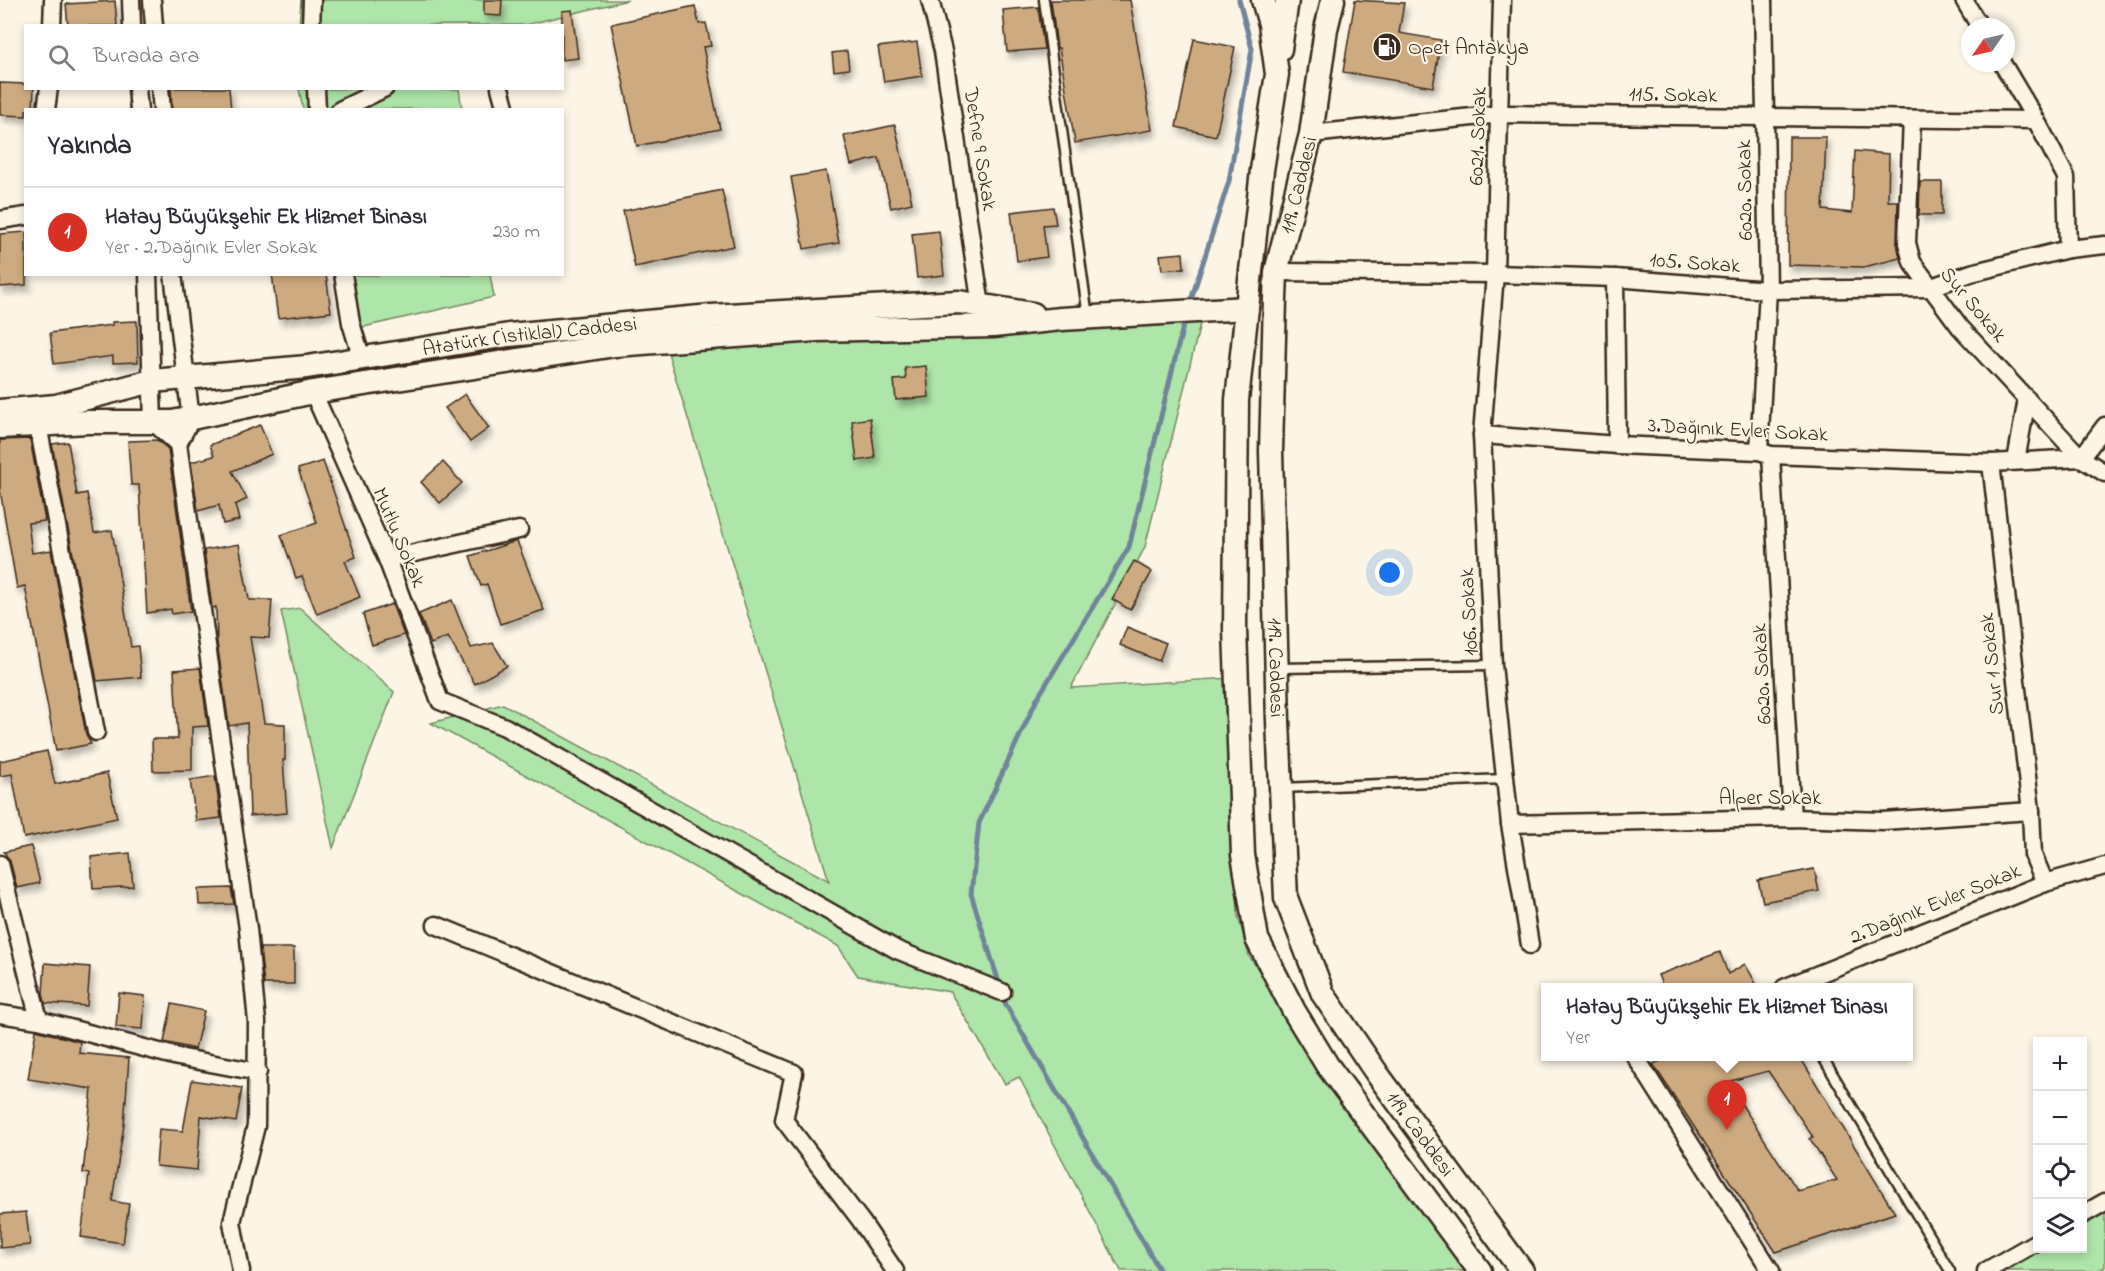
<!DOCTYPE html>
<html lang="tr">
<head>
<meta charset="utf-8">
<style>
  body { margin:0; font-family:"Indie Flower",sans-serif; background:#f2f2f3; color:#2b2b33 }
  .controls { position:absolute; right:18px; bottom:18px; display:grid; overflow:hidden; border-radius:0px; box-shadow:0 3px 9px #0003 }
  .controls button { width:54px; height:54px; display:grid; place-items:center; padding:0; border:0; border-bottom:2px solid #e1e1e2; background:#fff; color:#2b2b33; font:30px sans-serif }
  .compass { position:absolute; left:1961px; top:18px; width:54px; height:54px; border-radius:50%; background:#fff; box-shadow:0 3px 9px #0003; rotate:236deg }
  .you { position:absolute; left:1390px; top:573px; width:21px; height:21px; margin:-15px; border:4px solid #fff; border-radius:50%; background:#1a73e8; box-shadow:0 0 0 9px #1a73e833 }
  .badge { display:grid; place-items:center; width:39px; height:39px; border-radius:50%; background:#d93025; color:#fff; font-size:20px; font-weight:700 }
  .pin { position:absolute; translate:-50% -50px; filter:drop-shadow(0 2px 3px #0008) }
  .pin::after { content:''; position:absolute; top:32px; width:21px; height:18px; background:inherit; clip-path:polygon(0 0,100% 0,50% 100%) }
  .popup { position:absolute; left:1541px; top:983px; width:372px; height:78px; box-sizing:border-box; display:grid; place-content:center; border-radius:0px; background:#fff; filter:drop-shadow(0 2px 4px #0005); font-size:20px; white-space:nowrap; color:#7c7c81 }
  .popup b { font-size:22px; color:#2b2b33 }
  .popup::after { content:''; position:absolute; left:50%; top:100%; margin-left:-12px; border:12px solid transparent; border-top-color:#fff }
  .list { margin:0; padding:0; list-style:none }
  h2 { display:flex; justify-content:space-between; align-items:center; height:78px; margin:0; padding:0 24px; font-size:26px }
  h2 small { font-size:20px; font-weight:400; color:#7c7c81 }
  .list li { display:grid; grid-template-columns:39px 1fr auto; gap:18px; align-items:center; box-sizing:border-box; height:90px; padding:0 24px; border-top:2px solid #e1e1e2 }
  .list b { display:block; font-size:22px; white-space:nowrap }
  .list p { margin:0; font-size:20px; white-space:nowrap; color:#7c7c81 }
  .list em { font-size:20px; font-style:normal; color:#7c7c81 }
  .icon { flex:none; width:33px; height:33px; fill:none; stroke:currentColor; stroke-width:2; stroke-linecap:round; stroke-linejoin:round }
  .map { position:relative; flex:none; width:2105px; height:1271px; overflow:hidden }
  .search { position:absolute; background:#fff; box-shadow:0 3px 9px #0003; left:24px; top:24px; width:540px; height:66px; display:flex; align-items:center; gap:15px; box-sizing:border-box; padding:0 21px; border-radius:0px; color:#7c7c81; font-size:22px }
  .panel { position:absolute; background:#fff; box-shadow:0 3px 9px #0003; left:24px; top:108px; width:540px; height:168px; border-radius:0px }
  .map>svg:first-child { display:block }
  .green { fill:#aee5a8; stroke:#748863; stroke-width:1.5 }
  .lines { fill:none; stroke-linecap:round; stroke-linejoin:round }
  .stream { stroke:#70849a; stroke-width:5 }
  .building { fill:#ceaa80; stroke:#3b2a1e; stroke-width:1.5; fill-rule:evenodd; filter:url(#shadow) }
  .lane-casing { stroke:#3b2a1e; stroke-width:13 }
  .street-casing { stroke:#3b2a1e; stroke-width:21 }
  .secondary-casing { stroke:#3b2a1e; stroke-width:27 }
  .lane { stroke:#fcf5e5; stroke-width:8 }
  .street { stroke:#fcf5e5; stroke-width:16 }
  .secondary { stroke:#fcf5e5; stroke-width:22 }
  .labels { text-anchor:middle; stroke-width:4.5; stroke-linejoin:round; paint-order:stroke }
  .poi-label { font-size:21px; fill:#3b2a1e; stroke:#fcf5e5; text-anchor:start }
  .street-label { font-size:21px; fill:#3b2a1e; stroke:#fcf5e5 }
</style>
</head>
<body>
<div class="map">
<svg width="2105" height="1271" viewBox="0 0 2105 1271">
  <defs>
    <filter id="shadow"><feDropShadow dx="3.5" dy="6" stdDeviation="3" flood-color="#0004"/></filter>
  </defs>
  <rect width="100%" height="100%" fill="#fcf5e5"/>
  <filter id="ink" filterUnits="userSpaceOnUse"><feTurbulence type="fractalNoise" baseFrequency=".0167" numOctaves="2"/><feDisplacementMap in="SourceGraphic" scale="12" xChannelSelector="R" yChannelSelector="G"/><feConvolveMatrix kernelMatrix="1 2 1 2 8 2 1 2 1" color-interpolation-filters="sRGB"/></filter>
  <g filter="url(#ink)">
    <g class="green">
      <polygon points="301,0 628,0 525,25 299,26"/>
      <polygon points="299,89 459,89 462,109 303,109"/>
      <polygon points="335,275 490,275 494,297 346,331"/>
      <polygon points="1202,316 1145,547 1071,688 1231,678 1238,916 1249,956 1465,1271 1121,1271 1019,1077 1005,1084 950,992 858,976 838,946 431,723 503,704 829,881 664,340"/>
      <polygon points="300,608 394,692 333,848 281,611"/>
      <polygon points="2105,1213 2105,1267 2098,1271 2000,1271 2041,1249 2082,1248 2083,1225"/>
    </g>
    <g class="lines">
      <g class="stream">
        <polyline points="1191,300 1229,181 1252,49 1239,0"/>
        <polyline points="1160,1271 1006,1005 971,894 979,823 1037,699 1129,547 1184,322"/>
      </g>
    </g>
    <g class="building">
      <polygon points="484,0 502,0 501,16 484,15"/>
      <polygon points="1051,0 1130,0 1152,130 1075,143 1059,48 1057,48"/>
      <polygon points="1355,0 1404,3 1399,33 1441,40 1433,87 1343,72"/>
      <polygon points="115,1 117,26 68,26 66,4"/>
      <polygon points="695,6 699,24 706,23 711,46 703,47 720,129 637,146 611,24"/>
      <polygon points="1038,7 1044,49 1007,52 1003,10"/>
      <polygon points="572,10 578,58 562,60 562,11"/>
      <polygon points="1194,39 1235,47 1216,136 1176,127"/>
      <polygon points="917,42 922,76 884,82 878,47"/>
      <polygon points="847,51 849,69 834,71 832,53"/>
      <polygon points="0,83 26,84 26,88 34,88 33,110 26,110 26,116 0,115"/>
      <polygon points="171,88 229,88 231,110 172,110"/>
      <polygon points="895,125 912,203 891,208 879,158 851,165 844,136"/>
      <polygon points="1789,137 1826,137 1823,210 1852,213 1855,151 1889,154 1888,201 1898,201 1897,243 1900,258 1864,267 1788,265"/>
      <polygon points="826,171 839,243 804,249 791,177"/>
      <polygon points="1920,182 1942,182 1942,215 1919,215"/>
      <polygon points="722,190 734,246 635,267 623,211"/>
      <polygon points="1053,207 1056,224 1043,225 1047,257 1017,261 1011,212"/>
      <polygon points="939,231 944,275 917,278 912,234"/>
      <polygon points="26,232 26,285 0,287 0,234"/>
      <polygon points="1183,253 1184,268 1162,270 1160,255"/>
      <polygon points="272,274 326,274 331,312 278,318"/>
      <polygon points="137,321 138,362 113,363 113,356 54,364 50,333 112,325 112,322"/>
      <polygon points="926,366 929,397 896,400 894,380 906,379 905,368"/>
      <polygon points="465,394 489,428 470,442 445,408"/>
      <polygon points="870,418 875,458 857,461 852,421"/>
      <polygon points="260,425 272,454 232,471 247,499 235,505 239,520 223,524 219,505 198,511 191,462 214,456 210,445"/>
      <polygon points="30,439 45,521 28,523 32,553 51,550 86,734 91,744 56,751 25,586 17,588 0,490 0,440"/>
      <polygon points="157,440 168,449 191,611 172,614 171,609 147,613 139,485 131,485 128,441"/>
      <polygon points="68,442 77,495 87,493 94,533 112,530 131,647 138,646 141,677 97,681 52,444"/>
      <polygon points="323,461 356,557 345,561 360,597 317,614 302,576 296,578 281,535 317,523 298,469"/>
      <polygon points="443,462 462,483 440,503 421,482"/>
      <polygon points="517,541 544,610 500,624 487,584 481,586 470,556"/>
      <polygon points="239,544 249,600 272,600 269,638 250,637 264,723 285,724 285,760 283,760 287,813 250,816 247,723 229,726 217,642 216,607 212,608 204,550"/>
      <polygon points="1134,561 1152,572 1130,610 1112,599"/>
      <polygon points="452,600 471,648 493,643 507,666 475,684 448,637 431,644 419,614"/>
      <polygon points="392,604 404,635 372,645 363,614"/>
      <polygon points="1127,627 1166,643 1159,661 1120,645"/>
      <polygon points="200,668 208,726 192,727 192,770 153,771 152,739 178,739 174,670"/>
      <polygon points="47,751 55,784 107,773 117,818 24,838 12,774 0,776 0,761"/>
      <polygon points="215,776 221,818 196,821 190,780"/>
      <polygon points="31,846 40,883 17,888 10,861 4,852"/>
      <polygon points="130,853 133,886 93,889 91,857"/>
      <polygon points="1814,869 1819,891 1763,902 1758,880"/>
      <polygon points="231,888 234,904 199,905 198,889"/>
      <polygon points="260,948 294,948 294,984 264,984"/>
      <polygon points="1720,952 1728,974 1745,964 1758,987 1663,987 1658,975"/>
      <polygon points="45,963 90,967 87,1006 45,1003 43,993"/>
      <polygon points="119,993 145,996 143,1029 116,1027"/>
      <polygon points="172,1004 204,1011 195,1049 164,1042"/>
      <polygon points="36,1030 80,1042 79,1053 129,1058 124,1125 112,1201 129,1204 123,1243 81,1237 89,1174 83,1173 92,1089 28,1079"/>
      <path d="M1672 1056H1803V1062L1895 1213 1776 1252 1653 1064ZM1768 1071 1813 1137 1810 1139 1837 1180 1798 1191 1727 1082Z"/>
      <polygon points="192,1080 242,1088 236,1122 201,1116 197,1170 156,1166 159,1129 183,1131"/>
      <polygon points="26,1212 30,1245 0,1248 0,1214"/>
    </g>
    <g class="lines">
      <g class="lane-casing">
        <g id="lane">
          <polyline points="1044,0 1088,317"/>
          <polyline points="1277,668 1493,665"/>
          <polyline points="1281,788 1505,779"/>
          <polyline points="1822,1056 1950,1271"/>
        </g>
      </g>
      <g class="street-casing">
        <g id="street">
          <polyline points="131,0 132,26"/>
          <polyline points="152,0 154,26"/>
          <polyline points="930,0 943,51 981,306"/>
          <polyline points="1502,0 1495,274 1482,435 1493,665 1510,824 1530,945"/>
          <polyline points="1964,0 1980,27"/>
          <polyline points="52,26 53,0"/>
          <polyline points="311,26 312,0"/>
          <polyline points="2002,63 2036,120 2066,177 2068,249"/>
          <polyline points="137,88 139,110"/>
          <polyline points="160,88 162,110"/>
          <polyline points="316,88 317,110"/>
          <polyline points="500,88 506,110"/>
          <polyline points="46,110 49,88"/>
          <polyline points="340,110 385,88"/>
          <polyline points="1912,119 1907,243 1912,262 1960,327 2081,458 2105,473"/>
          <polyline points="1311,134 1501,114 2036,120"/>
          <polyline points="0,220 26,216"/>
          <polyline points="1276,272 1495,274 1615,278 1768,290 1929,288 1971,273 2068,249 2105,245"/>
          <polyline points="148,274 153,422 178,444"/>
          <polyline points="173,274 191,419 178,444"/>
          <polyline points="343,274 351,323 362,359"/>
          <polyline points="1615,278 1617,445"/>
          <polyline points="313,392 387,559 440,701 505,727 897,950 1002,992"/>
          <polyline points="38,425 96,732"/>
          <polyline points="1482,435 1617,445 1759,451 1771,455 1991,463 2081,458 2105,426"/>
          <polyline points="178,444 248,929 257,1022 256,1126 232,1222 241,1271"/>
          <polyline points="1759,451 1768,290 1763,0"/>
          <polyline points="1771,455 1792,818"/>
          <polyline points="2016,461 2027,399"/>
          <polyline points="1991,463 2031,811 2033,855 2045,883"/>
          <polyline points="387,559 519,530"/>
          <polyline points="1510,824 1792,818 1883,821 2031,811"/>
          <polyline points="0,864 39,1020"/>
          <polyline points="436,925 794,1073 784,1120 861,1221 895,1271"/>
          <polyline points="1784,988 2045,883 2105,866"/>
          <polyline points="0,1014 39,1020 178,1057 258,1072"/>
          <polyline points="1635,1056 1771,1271"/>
          <polyline points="2082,1215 2105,1202"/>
          <polyline points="1986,1271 2038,1241"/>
        </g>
      </g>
      <g class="secondary-casing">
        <g id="secondary">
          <polyline points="1263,0 1270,24 1277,74 1262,170 1237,400 1235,629 1243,855 1257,939 1294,1011 1327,1065 1480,1271"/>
          <path id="s1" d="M1333 0 1326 29 1311 134 1276 272 1275 299 1271 451 1278 721 1286 898 1323 994 1378 1075 1522 1271"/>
          <polyline points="1280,49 1287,0"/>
          <path id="s2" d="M0 411 56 406 152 381 307 367 509 335 711 316 959 302 1033 314"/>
          <polyline points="0,427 87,422 173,422 313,392 615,345 816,330 993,326 1061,319 1247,308"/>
        </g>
      </g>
      <use href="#lane" class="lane"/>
      <use href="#street" class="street"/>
      <use href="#secondary" class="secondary"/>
    </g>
  </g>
  <defs>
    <g id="fuel-disc" transform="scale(1.5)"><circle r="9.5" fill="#3b2a1e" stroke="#fcf5e5"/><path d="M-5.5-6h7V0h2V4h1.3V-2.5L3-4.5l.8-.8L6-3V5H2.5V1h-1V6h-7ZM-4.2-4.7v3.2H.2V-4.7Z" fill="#fff"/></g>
  </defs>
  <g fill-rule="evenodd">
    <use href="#fuel-disc" x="1387" y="47"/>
  </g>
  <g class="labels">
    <g class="poi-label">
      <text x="1408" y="54">Opet Antakya</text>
    </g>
    <g class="street-label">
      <text transform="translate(1673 94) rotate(1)" y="7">115. Sokak</text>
      <text transform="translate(1477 136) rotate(-88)" y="7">6021. Sokak</text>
      <text transform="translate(981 149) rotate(81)" y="7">Defne 9 Sokak</text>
      <text transform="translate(1298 185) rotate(-76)" y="7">119. Caddesi</text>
      <text transform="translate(1744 190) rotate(-91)" y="7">6020. Sokak</text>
      <text transform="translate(1695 262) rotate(4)" y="7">105. Sokak</text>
      <text transform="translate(1974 304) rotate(50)" y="7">Sur Sokak</text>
      <text dy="7" stroke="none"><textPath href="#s2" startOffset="536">Atatürk (İstiklal) Caddesi</textPath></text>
      <text transform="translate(1738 429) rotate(3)" y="7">3.Dağınık Evler Sokak</text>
      <text transform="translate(400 537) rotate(67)" y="7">Mutlu Sokak</text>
      <text transform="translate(1468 612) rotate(-93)" y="7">106. Sokak</text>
      <text transform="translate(1991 664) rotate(-96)" y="7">Sur 1 Sokak</text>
      <text dy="7" stroke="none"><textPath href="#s1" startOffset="674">119. Caddesi</textPath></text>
      <text transform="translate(1761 674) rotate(-93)" y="7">6020. Sokak</text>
      <text x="1770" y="804">Alper Sokak</text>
      <text transform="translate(1935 903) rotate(-22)" y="7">2.Dağınık Evler Sokak</text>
      <text dy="7" stroke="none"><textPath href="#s1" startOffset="1178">119. Caddesi</textPath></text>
    </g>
  </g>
</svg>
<div class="controls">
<button>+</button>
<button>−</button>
<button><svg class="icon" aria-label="locate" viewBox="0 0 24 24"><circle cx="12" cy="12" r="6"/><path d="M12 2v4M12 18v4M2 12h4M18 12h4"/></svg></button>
<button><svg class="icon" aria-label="layers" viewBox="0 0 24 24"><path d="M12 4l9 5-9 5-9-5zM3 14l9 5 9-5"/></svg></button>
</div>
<svg class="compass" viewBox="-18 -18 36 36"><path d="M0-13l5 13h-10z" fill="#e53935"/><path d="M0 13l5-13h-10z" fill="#7c7c81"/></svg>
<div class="you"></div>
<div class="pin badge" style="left:1727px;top:1130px">1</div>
<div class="popup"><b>Hatay Büyükşehir Ek Hizmet Binası</b>Yer</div>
<div class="search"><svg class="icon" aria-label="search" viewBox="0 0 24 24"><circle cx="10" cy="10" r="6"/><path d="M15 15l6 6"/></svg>Burada ara</div>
<section class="panel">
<h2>Yakında<small></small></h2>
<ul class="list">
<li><span class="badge">1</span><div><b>Hatay Büyükşehir Ek Hizmet Binası</b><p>Yer · 2.Dağınık Evler Sokak</p></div><em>230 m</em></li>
</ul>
</section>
</div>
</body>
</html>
